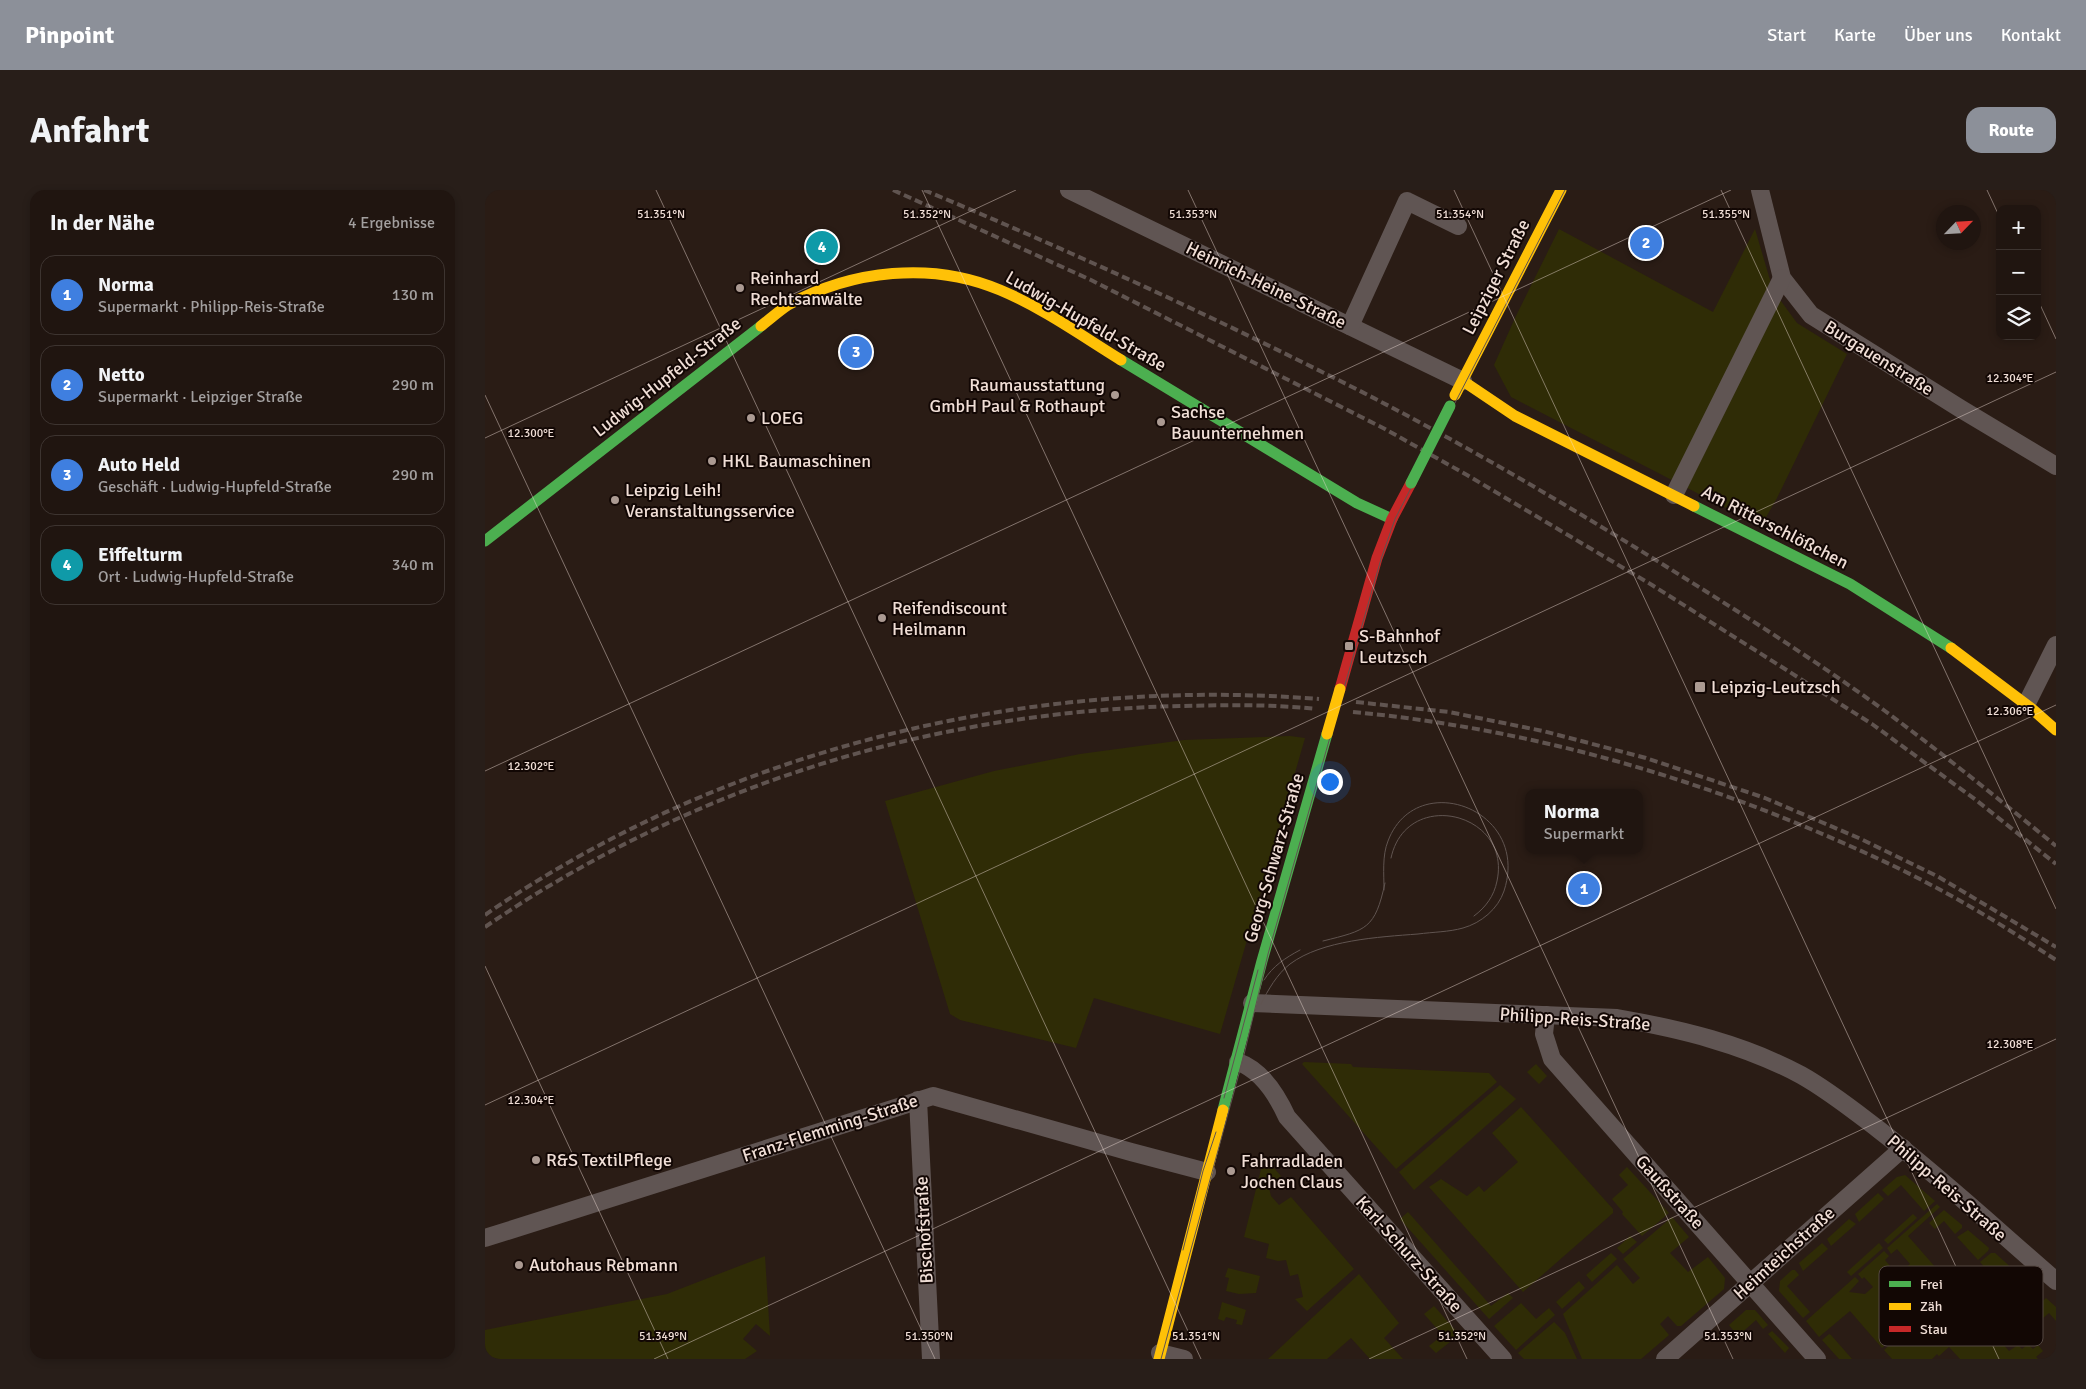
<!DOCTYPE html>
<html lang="de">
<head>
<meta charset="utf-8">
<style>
  body { margin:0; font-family:Signika,sans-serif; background:#281e19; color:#f1f3f6 }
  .controls { position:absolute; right:15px; top:15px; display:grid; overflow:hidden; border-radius:10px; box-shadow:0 2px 8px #0003 }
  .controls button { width:45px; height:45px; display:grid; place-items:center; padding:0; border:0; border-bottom:1px solid #3d3430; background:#201510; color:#f1f3f6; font:25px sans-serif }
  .compass { position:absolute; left:1451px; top:15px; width:45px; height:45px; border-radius:50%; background:#201510; box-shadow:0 2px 8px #0003; rotate:65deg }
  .you { position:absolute; left:844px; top:591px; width:18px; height:18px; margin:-12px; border:4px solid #fff; border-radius:50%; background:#1a73e8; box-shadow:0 0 0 8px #1a73e833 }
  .badge { display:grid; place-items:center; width:32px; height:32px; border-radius:50%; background:#8c9099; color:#fff; font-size:16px; font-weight:700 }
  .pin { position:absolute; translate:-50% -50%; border:2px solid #fff; box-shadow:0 1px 5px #0006 }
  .popup { position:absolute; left:1040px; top:599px; width:118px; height:65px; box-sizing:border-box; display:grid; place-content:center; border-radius:10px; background:#201510; filter:drop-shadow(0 1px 4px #0005); font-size:16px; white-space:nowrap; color:#a29f9f }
  .popup b { font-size:19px; color:#f1f3f6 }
  .popup::after { content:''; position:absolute; left:50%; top:100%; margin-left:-10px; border:10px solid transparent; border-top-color:#201510 }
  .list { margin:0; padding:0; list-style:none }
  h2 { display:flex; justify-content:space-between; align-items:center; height:65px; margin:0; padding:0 20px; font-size:21px }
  h2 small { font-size:16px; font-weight:400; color:#a29f9f }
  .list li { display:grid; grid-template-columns:32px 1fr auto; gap:15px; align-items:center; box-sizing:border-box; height:80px; margin:0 10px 10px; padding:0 10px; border:1px solid #3d3430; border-radius:15px }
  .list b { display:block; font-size:19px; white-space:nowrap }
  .list p { margin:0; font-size:16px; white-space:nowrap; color:#a29f9f }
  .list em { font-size:16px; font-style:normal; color:#a29f9f }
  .icon { flex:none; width:28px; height:28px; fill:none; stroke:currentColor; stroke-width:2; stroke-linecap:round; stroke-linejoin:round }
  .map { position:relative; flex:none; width:1571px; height:1169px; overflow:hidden; border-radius:15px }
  header { display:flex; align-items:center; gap:30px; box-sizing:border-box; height:70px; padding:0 25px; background:#8c9099; color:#fff }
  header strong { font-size:24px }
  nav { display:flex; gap:28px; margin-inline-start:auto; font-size:18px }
  .intro { display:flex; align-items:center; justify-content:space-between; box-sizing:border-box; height:120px; padding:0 30px }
  h1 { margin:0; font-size:35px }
  .button { padding:12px 22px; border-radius:15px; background:#8c9099; color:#fff; font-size:18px; font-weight:700 }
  main { display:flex; gap:30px; padding:0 30px }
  aside { flex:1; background:#201510; border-radius:15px; box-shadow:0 2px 8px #0003 }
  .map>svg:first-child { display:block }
  .green { fill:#2f2c06 }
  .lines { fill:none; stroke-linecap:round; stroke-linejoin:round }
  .street { stroke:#605553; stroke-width:18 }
  .fast { stroke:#4caf50; stroke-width:11 }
  .slow { stroke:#ffc107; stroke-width:11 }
  .jam { stroke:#c62828; stroke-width:11 }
  .tram { stroke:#605450; stroke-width:1 }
  .rail { stroke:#605450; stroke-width:4; stroke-dasharray:8 4; stroke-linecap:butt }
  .fast-bridge { stroke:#4caf50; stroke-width:11 }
  .slow-bridge { stroke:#ffc107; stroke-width:11 }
  .ticks { fill:none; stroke:#f0ded6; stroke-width:1; stroke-opacity:0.45 }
  .poi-dot { fill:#ab9a92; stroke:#120704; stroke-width:2 }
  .labels { text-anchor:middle; stroke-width:4; stroke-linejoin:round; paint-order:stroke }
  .street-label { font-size:18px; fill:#f0ded6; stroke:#120704 }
  .poi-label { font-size:18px; fill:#f0ded6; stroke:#120704; text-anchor:start }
  .key { fill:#120704; stroke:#554843; stroke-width:1 }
  .key-label { font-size:14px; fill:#f0ded6 }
  .ticks-label { font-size:12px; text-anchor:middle; fill:#f0ded6; stroke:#120704; stroke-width:4; stroke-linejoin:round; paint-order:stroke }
</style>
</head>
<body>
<header>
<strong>Pinpoint</strong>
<nav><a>Start</a><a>Karte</a><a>Über uns</a><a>Kontakt</a></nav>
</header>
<div class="intro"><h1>Anfahrt</h1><a class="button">Route</a></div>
<main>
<aside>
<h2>In der Nähe<small>4 Ergebnisse</small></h2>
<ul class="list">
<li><span class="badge" style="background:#3f7fe0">1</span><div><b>Norma</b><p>Supermarkt · Philipp-Reis-Straße</p></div><em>130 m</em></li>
<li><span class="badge" style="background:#3f7fe0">2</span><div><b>Netto</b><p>Supermarkt · Leipziger Straße</p></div><em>290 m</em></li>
<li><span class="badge" style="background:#3f7fe0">3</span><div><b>Auto Held</b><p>Geschäft · Ludwig-Hupfeld-Straße</p></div><em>290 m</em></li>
<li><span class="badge" style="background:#0f9aa8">4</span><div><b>Eiffelturm</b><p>Ort · Ludwig-Hupfeld-Straße</p></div><em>340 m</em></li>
</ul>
</aside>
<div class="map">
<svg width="1571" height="1169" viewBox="0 0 1571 1169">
  <rect width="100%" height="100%" fill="#2a1c15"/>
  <g class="green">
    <polygon points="1074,39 1228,122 1270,39 1288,100 1312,133 1362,164 1292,308 1276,336 1026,207 1009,175 1030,128"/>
    <polygon points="805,546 820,548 735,844 609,808 591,858 475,830 465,824 400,611 509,581 595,564 699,550"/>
    <polygon points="819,872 866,874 868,877 1004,883 1012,892 911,979 817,874"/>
    <polygon points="1051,874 1062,886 1054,894 1042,882"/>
    <polygon points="1015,895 1031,909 929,1000 914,982"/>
    <polygon points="1036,917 1128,1019 1128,1023 1038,1102 944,997 956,989 982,1006 994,996 999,1002 1033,972 1007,943"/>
    <polygon points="787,976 796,986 784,998 786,1006 794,1015 806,1007 869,1079 822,1121 810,1109 818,1107 813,1084 805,1086 801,1070 793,1071 781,1068 784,1054 759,1047 776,979"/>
    <polygon points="1142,977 1184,1023 1157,1046 1137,1024 1138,1022 1127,1009 1143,995 1134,985"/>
    <polygon points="1420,985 1450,1011 1439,1021 1416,995 1403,1006 1397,1000 1412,987"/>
    <polygon points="1393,1003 1399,1009 1374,1032 1370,1024"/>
    <polygon points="1452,1014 1455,1017 1423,1046 1524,1161 1533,1155 1537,1159 1543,1154 1548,1159 1553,1155 1558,1161 1551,1167 1553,1169 1475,1169 1464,1157 1454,1166 1452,1164 1447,1169 1407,1169 1399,1160 1425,1137 1435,1148 1446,1139 1434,1125 1397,1158 1365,1121 1334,1147 1321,1131 1370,1087 1374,1091 1364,1102 1380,1104 1388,1097 1379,1087 1377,1089 1373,1084 1399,1061 1404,1066 1400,1070 1412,1084 1425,1074 1412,1059 1406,1064 1402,1058"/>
    <polygon points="1459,1020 1477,1035 1477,1038 1470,1044 1459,1031 1450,1039 1444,1033"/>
    <polygon points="923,1022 1006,1116 1023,1103 1028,1108 1004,1129 915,1029"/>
    <polygon points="1428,1024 1432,1028 1403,1054 1399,1050"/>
    <polygon points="1187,1027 1204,1047 1185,1063 1203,1082 1223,1067 1240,1088 1239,1099 1196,1136 1192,1136 1183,1126 1175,1134 1184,1145 1156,1169 1097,1169 1078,1124 1132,1075 1148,1094 1155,1088 1138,1069"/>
    <polygon points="1364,1029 1371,1034 1346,1056 1342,1049"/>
    <polygon points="1483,1040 1504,1058 1503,1061 1493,1070 1472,1047"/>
    <polygon points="1145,1046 1152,1052 1138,1064 1132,1058"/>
    <polygon points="1337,1053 1343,1059 1318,1081 1314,1073"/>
    <polygon points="1394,1053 1398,1058 1366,1086 1362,1082"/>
    <polygon points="1126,1063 1132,1069 1107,1092 1101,1085"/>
    <polygon points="1506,1063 1510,1063 1530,1081 1530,1084 1516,1096 1495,1072"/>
    <polygon points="280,1066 285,1146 271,1134 258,1149 272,1161 260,1169 0,1169 0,1140 182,1104"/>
    <polygon points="743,1078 775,1086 771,1103 754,1104 741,1101 744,1088 740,1087"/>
    <polygon points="1307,1080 1310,1080 1314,1085 1302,1096 1325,1122 1318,1128 1294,1101 1295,1091"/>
    <polygon points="874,1084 914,1133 899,1148 918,1169 885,1169 866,1148 842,1169 783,1169"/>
    <polygon points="1532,1086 1536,1086 1556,1103 1556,1106 1538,1121 1518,1099"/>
    <polygon points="1094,1091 1100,1098 1077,1119 1071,1112"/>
    <polygon points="1561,1108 1571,1117 1571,1131 1564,1123 1550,1135 1541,1125"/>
    <polygon points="737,1112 761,1120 757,1135 751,1134 752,1130 741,1127 739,1131 733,1129"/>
    <polygon points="1036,1113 1051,1129 1064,1118 1070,1125 1031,1160 1009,1136"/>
    <polygon points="949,1116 972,1142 970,1148 951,1163 944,1156 954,1148 955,1142 939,1124"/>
    <polygon points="1261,1120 1270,1120 1283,1135 1278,1139 1271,1130 1253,1146 1244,1135"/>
    <polygon points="1069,1132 1080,1143 1092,1169 1039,1169 1033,1163"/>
    <polygon points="1287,1141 1304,1158 1300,1163 1283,1144"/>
    <polygon points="1344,1144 1346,1145 1367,1169 1354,1169 1337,1150"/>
  </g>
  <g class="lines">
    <g class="street">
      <polyline points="584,0 978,191"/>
      <polyline points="1275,0 1297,88 1326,125 1476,219 1571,276"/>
      <polyline points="865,136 922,11 973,36"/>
      <polyline points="1189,305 1297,88"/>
      <polyline points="1541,515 1571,455"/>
      <path d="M767 813 1132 828C1195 839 1258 854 1316 885 1343 900 1368 920 1393 939 1455 987 1512 1040 1571 1091"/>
      <polyline points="1061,825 1059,844 1067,869 1332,1169"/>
      <path d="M753 872C776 880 792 905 802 927L1018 1169"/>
      <polyline points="433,910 446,1169"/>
      <polyline points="0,1048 448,906 646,962 722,982"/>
      <polyline points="675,1163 699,1169"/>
      <polyline points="1180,1169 1418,958"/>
    </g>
    <g class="fast">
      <polyline points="636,170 872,313 907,329"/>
      <polyline points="1209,316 1365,394 1466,458"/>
      <polyline points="0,351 276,136"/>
      <polyline points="738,920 777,771 842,544"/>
    </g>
    <g class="slow">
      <path d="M276 136C285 129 294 121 303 115 367 80 447 71 515 100 558 118 597 146 636 170"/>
      <polyline points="978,191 1030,226 1209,316"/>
      <polyline points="970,205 1076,0"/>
      <polyline points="1466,458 1547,519 1571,540"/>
      <polyline points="674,1169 738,920"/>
    </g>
    <polyline class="jam" points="855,499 892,368 907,329 926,293"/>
    <g class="tram">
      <path d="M906 668C921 597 1027 622 1012 691 1009 706 1001 717 989 726"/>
      <path d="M838 751C882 740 890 739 900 693"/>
      <path d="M779 790C788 776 800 768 815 760"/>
      <path d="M776 814C783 800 792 784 805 774 837 750 894 747 933 744 948 742 964 742 978 738 996 733 1013 719 1019 701 1046 619 931 577 903 651 897 666 899 684 899 700"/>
      <polyline points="739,908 773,780"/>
      <polyline points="698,1060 718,981 731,942"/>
      <polyline points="676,1169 758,869 783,764 896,369 910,329 1080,0"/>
    </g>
    <g class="rail">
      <polyline points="408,0 606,90 900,239 982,285 1167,395 1387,534 1491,610 1571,674"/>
      <path d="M439 0C571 55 701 114 829 178 948 236 1062 303 1174 372 1251 420 1327 468 1400 521 1458 564 1515 610 1571 656"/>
      <polyline points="871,512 964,522 1058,541 1161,568 1280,608 1376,649 1452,686 1571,757"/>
      <path d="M868 522C1027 537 1181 578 1328 640 1368 657 1409 675 1448 696 1490 718 1531 744 1571 770"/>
      <path d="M0 725C241 558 543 486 834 509"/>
      <path d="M0 737C208 595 444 522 695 516 740 515 786 514 831 519"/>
    </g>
    <polyline class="fast-bridge" points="926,293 965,216"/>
    <polyline class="slow-bridge" points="842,544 855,499"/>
  </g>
  <path class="ticks" d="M171 0 716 1169M437 0 982 1169M703 0 1248 1169M969 0 1514 1169M1236 0 1571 719M1502 0 1515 28M1552 108 1571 149M0 205 450 1169M0 248 531 0M0 581 1246 0M0 776 183 1169M0 915 1571 182M169 1169 1571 515M884 1169 1571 849"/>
  <g class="poi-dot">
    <circle cx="255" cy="98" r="5"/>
    <circle cx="630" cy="205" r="5"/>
    <circle cx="266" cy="228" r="5"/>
    <circle cx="676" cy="232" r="5"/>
    <circle cx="227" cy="271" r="5"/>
    <circle cx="130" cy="310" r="5"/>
    <circle cx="397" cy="428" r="5"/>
    <rect x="859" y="451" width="10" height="10" rx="2.5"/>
    <rect x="1209" y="491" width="12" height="12" rx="2.5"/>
    <circle cx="51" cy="970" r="5"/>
    <circle cx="746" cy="981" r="5"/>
    <circle cx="34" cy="1075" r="5"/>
  </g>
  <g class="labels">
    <g class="street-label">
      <text transform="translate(1011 87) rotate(-63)" y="6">Leipziger Straße</text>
      <text transform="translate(781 95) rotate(26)" y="6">Heinrich-Heine-Straße</text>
      <text transform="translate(601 131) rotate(30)" y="6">Ludwig-Hupfeld-Straße</text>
      <text transform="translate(1394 168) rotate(32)" y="6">Burgauenstraße</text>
      <text transform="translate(182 187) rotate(-38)" y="6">Ludwig-Hupfeld-Straße</text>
      <text transform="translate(1290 337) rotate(27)" y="6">Am Ritterschlößchen</text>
      <text transform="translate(789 668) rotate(-74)" y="6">Georg-Schwarz-Straße</text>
      <text transform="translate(1090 829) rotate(4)" y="6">Philipp-Reis-Straße</text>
      <text transform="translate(345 938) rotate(-18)" y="6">Franz-Flemming-Straße</text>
      <text transform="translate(1462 998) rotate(41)" y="6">Philipp-Reis-Straße</text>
      <text transform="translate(1185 1002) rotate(48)" y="6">Gaußstraße</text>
      <text transform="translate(439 1040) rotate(-93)" y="6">Bischofstraße</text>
      <text transform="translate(1299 1063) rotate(-42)" y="6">Heimteichstraße</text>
      <text transform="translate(924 1064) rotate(48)" y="6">Karl-Schurz-Straße</text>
    </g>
    <g class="poi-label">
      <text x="265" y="94">Reinhard<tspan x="265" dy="21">Rechtsanwälte</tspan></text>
      <text x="620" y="201" text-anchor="end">Raumausstattung<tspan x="620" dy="21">GmbH Paul &amp; Rothaupt</tspan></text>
      <text x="686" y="228">Sachse<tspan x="686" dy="21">Bauunternehmen</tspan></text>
      <text x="276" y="234">LOEG</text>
      <text x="237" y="277">HKL Baumaschinen</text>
      <text x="140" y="306">Leipzig Leih!<tspan x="140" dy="21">Veranstaltungsservice</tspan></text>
      <text x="407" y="424">Reifendiscount<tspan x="407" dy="21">Heilmann</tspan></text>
      <text x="874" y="452">S-Bahnhof<tspan x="874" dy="21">Leutzsch</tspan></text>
      <text x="1226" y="503">Leipzig-Leutzsch</text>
      <text x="61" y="976">R&amp;S TextilPflege</text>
      <text x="756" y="977">Fahrradladen<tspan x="756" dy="21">Jochen Claus</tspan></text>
      <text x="44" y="1081">Autohaus Rebmann</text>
    </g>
  </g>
  <rect x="1394" y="1076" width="164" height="80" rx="8" class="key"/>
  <rect x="1404" y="1091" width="22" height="6" fill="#4caf50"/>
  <rect x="1404" y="1113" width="22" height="7" fill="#ffc107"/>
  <rect x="1404" y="1136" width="22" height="6" fill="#c62828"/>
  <g class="key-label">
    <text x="1435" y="1099">Frei</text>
    <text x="1435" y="1121">Zäh</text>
    <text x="1435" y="1144">Stau</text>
  </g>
  <g class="ticks-label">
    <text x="176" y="28">51.351°N</text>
    <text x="442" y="28">51.352°N</text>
    <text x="708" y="28">51.353°N</text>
    <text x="975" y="28">51.354°N</text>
    <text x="1241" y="28">51.355°N</text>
    <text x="1525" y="192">12.304°E</text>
    <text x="46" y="247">12.300°E</text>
    <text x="1525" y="525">12.306°E</text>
    <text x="46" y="580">12.302°E</text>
    <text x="1525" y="858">12.308°E</text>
    <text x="46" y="914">12.304°E</text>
    <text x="178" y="1150">51.349°N</text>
    <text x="444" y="1150">51.350°N</text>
    <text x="711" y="1150">51.351°N</text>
    <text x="977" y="1150">51.352°N</text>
    <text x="1243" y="1150">51.353°N</text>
  </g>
</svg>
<div class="controls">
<button>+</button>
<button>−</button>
<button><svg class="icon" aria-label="layers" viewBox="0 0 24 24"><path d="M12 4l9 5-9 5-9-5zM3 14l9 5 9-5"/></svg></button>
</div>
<svg class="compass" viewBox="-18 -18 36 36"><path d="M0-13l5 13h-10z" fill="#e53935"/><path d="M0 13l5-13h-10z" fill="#a29f9f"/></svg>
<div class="you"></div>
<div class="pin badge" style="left:1099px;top:699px;background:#3f7fe0">1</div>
<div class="popup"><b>Norma</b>Supermarkt</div>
<div class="pin badge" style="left:1161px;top:53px;background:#3f7fe0">2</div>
<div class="pin badge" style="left:371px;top:162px;background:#3f7fe0">3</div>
<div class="pin badge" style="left:337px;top:57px;background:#0f9aa8">4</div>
</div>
</main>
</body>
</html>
